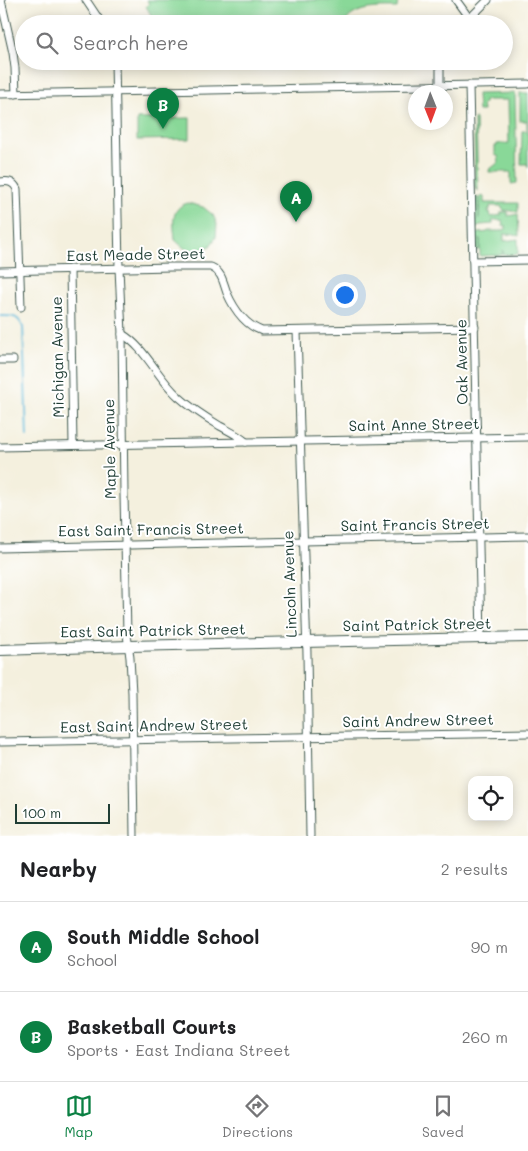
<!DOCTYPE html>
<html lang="en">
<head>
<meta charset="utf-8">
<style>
  body { margin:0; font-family:Mali,sans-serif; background:#f6f6f6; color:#202124 }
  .controls { position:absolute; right:15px; bottom:15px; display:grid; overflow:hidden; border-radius:10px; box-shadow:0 2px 12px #0003 }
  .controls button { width:45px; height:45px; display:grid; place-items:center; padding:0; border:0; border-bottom:1px solid #e0e0e0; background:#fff; color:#202124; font:25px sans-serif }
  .compass { position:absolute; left:408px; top:85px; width:45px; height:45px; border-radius:50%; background:#fff; box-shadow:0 2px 12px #0003; rotate:179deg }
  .scale { position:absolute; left:15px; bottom:12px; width:95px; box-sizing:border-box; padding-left:5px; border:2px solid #1f3d34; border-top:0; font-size:14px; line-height:18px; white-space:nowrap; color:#1f3d34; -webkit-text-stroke:4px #fff; paint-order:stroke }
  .you { position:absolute; left:344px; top:294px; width:18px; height:18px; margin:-12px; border:4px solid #fff; border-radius:50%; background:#1a73e8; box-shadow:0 0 0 8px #1a73e833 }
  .badge { display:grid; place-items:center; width:32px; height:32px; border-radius:50%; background:#0b8043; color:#fff; font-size:16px; font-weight:700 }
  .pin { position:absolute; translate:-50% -41px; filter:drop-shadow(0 1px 2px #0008) }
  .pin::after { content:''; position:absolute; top:26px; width:18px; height:15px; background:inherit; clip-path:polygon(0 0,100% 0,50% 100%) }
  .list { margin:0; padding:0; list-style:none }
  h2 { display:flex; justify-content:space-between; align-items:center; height:65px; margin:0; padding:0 20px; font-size:21px }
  h2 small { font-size:16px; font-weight:400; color:#757577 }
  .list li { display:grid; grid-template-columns:32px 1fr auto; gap:15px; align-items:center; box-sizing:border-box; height:90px; padding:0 20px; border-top:1px solid #e0e0e0 }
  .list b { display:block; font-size:19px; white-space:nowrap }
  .list p { margin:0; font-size:16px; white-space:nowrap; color:#757577 }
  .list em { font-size:16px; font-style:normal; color:#757577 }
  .icon { flex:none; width:28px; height:28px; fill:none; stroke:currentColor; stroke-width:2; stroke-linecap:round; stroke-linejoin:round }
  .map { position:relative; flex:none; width:528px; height:836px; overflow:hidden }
  .search { position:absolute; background:#fff; box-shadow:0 2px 12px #0003; left:15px; right:15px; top:15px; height:55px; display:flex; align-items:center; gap:12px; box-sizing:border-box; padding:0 18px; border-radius:28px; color:#757577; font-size:19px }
  .sheet { height:245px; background:#fff }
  nav { display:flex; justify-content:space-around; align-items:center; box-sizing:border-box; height:70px; border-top:1px solid #e0e0e0; background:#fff; font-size:14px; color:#757577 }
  nav a { display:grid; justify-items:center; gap:2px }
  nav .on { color:#0b8043 }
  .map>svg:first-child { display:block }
  .green { fill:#89d898; stroke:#548a66 }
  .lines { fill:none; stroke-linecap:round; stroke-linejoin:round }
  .stream { stroke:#5bb9d9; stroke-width:2 }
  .street-casing { stroke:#3f584e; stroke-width:9 }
  .secondary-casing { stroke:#3f584e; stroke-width:12 }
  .street { stroke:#fff; stroke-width:7 }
  .secondary { stroke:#fff; stroke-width:10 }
  .labels { text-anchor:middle; stroke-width:4; stroke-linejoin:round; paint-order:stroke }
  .street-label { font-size:15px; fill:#1f3d34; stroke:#fff }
</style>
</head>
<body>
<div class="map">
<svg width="528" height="836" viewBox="0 0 528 836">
  <rect width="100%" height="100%" fill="#fff"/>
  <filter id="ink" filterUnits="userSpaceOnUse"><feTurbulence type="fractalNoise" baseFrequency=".02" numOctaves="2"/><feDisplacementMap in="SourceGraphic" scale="10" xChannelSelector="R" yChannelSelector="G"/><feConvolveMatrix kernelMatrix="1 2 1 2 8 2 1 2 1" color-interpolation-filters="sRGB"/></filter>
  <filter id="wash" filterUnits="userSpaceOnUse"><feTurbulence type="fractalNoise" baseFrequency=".0096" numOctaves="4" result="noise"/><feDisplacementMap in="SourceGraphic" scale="20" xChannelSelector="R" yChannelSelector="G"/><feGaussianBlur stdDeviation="1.12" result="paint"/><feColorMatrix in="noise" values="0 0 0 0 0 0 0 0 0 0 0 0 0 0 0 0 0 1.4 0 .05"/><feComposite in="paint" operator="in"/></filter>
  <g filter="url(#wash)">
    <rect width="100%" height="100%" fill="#f4f0de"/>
    <g class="green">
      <path d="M147 0H398L397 8C379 8 354 6 344 24H156L146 6 149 4Z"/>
      <polygon points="515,93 517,183 511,184 511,172 489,172 489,170 499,162 498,156 495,155 495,146 497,146 497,144 509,143 508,100 485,100 484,103 482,104 483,111 478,111 477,94"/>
      <rect x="520" y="93" width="8" height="28"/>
      <polygon points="190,118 190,139 137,140 137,119"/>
      <polygon points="474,119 476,119 478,191 475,189"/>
      <polygon points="527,122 528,122 528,167 527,164 521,164 522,131 527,131"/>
      <polygon points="483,196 484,197 484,203 518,203 518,212 503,210 501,206 490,206 490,210 488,210 488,212 490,212 491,217 501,215 501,212 508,212 508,216 518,214 519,236 509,234 507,235 507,234 504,234 504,241 518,239 518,254 503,255 503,250 502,255 480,256 480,239 479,250 476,250 476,234 479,233 488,232 488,231 502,231 506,229 506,226 503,225 502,220 493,220 493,224 480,225 476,229 475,198 478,197 479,219 480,197"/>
      <path d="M188 203 203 207 213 215 217 224 216 237 210 246 201 250 191 251 184 248 175 240C174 225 169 208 188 203Z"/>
    </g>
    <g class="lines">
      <path class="stream" d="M0 316C12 316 18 315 23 327L27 437"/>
    </g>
  </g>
  <g filter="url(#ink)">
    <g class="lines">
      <g class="street-casing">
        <g id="street">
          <polyline points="1,0 13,53 15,68 16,94"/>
          <polyline points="86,0 102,24"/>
          <polyline points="456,0 469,18"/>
          <polyline points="464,24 488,0"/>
          <polyline points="115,61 119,268 122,334 124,494 127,634 130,658 132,693 134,836"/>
          <polyline points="440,85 440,69 442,61"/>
          <polyline points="469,85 481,638"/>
          <polyline points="0,94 528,84"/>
          <path d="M0 182C8 181 13 181 17 189L21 307"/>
          <polyline points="473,261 528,260"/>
          <polyline points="70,269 73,445"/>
          <path d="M0 271 171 267H211C222 272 223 282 227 293 234 309 245 325 262 331L475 327"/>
          <polyline points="297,331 307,654 310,836"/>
          <path d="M122 334C146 348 157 378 179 397 191 408 205 417 220 426 229 431 238 435 246 442"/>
          <polyline points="0,360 13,360"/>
          <polyline points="0,447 246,442 528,437"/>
          <polyline points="0,548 528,536"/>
          <polyline points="0,742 528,733"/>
        </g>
      </g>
      <g class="secondary-casing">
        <polyline id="secondary" points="0,650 129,646 528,637"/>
      </g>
      <use href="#street" class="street"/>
      <use href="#secondary" class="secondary"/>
    </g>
  </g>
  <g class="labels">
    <g class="street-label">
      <text transform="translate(136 255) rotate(-1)" y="5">East Meade Street</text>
      <text transform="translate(58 357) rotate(-91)" y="5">Michigan Avenue</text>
      <text transform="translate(462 362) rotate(-91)" y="5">Oak Avenue</text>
      <text transform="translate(414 425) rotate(-1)" y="5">Saint Anne Street</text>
      <text transform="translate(110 449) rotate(-91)" y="5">Maple Avenue</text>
      <text transform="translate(415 525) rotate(-1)" y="5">Saint Francis Street</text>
      <text transform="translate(151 530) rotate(-1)" y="5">East Saint Francis Street</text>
      <text transform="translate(290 584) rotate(-92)" y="5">Lincoln Avenue</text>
      <text transform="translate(417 625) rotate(-1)" y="5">Saint Patrick Street</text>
      <text transform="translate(153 631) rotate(-1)" y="5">East Saint Patrick Street</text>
      <text transform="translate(418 721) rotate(-1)" y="5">Saint Andrew Street</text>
      <text transform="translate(154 726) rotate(-1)" y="5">East Saint Andrew Street</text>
    </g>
  </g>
</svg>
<div class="controls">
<button><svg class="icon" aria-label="locate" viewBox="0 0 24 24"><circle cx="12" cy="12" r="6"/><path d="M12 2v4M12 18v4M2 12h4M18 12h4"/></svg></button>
</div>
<svg class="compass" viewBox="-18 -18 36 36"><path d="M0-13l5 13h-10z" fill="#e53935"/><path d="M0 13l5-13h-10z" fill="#757577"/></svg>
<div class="scale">100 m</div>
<div class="you"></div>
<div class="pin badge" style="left:296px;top:222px">A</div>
<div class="pin badge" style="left:163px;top:129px">B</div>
<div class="search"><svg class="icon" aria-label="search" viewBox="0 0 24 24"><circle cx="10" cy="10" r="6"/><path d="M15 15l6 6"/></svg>Search here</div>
</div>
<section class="sheet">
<h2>Nearby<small>2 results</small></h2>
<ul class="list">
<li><span class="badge">A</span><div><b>South Middle School</b><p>School</p></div><em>90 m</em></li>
<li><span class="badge">B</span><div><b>Basketball Courts</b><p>Sports · East Indiana Street</p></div><em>260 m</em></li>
</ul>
</section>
<nav>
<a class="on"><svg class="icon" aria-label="map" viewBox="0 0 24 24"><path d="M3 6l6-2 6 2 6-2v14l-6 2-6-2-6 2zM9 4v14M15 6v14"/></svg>Map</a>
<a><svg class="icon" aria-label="directions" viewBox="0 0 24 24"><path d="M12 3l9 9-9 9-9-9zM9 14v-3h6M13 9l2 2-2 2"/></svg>Directions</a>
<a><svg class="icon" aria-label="saved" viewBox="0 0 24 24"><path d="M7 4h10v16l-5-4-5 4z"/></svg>Saved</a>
</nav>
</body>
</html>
